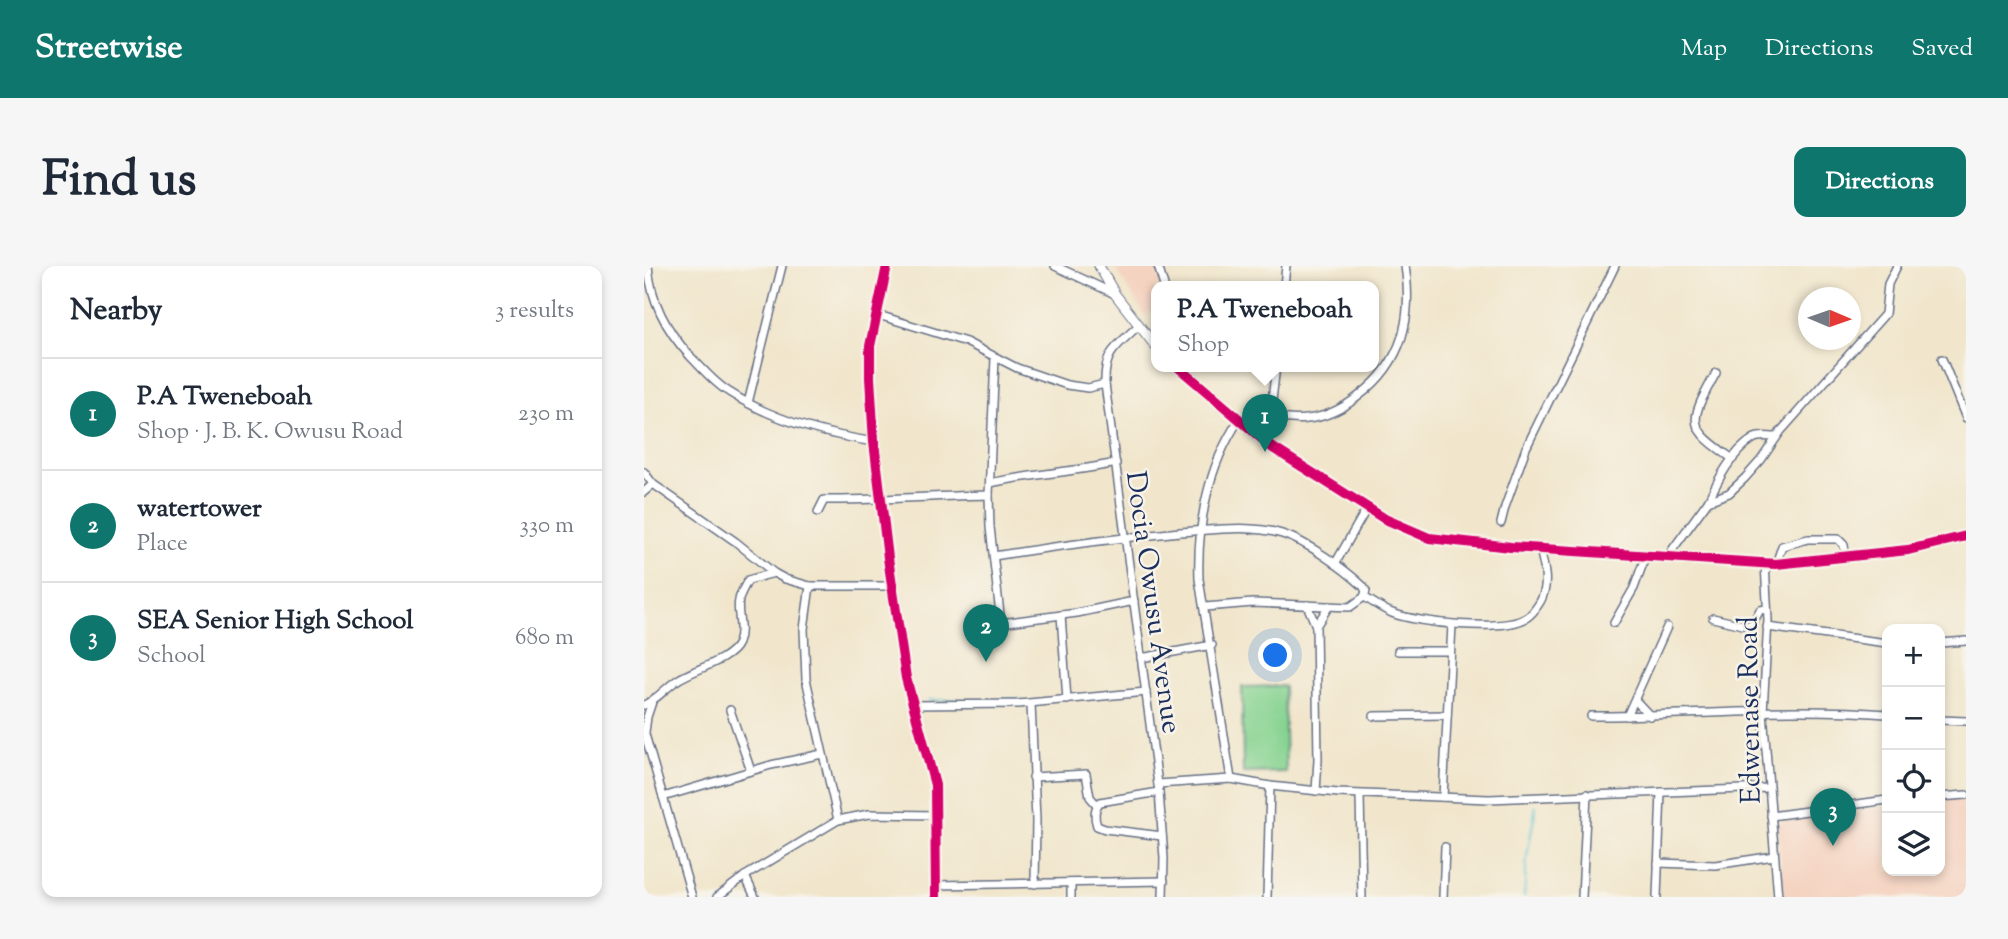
<!DOCTYPE html>
<html lang="en">
<head>
<meta charset="utf-8">
<style>
  body { margin:0; font-family:"Sorts Mill Goudy",serif; background:#f6f6f7; color:#1f2937 }
  .controls { position:absolute; right:21px; bottom:21px; display:grid; overflow:hidden; border-radius:14px; box-shadow:0 4px 10px #0003 }
  .controls button { width:63px; height:63px; display:grid; place-items:center; padding:0; border:0; border-bottom:2px solid #e0e1e3; background:#fff; color:#1f2937; font:35px sans-serif }
  .compass { position:absolute; left:1154px; top:21px; width:63px; height:63px; border-radius:50%; background:#fff; box-shadow:0 4px 10px #0003; rotate:92deg }
  .you { position:absolute; left:632px; top:390px; width:24px; height:24px; margin:-18px; border:5px solid #fff; border-radius:50%; background:#1a73e8; box-shadow:0 0 0 10px #1a73e833 }
  .badge { display:grid; place-items:center; width:46px; height:46px; border-radius:50%; background:#0f766e; color:#fff; font-size:23px; font-weight:700 }
  .pin { position:absolute; translate:-50% -58px; filter:drop-shadow(0 2px 4px #0008) }
  .pin::after { content:''; position:absolute; top:37px; width:24px; height:21px; background:inherit; clip-path:polygon(0 0,100% 0,50% 100%) }
  .popup { position:absolute; left:507px; top:15px; width:228px; height:91px; box-sizing:border-box; display:grid; place-content:center; border-radius:14px; background:#fff; filter:drop-shadow(0 2px 5px #0005); font-size:23px; white-space:nowrap; color:#747a83 }
  .popup b { font-size:26px; color:#1f2937 }
  .popup::after { content:''; position:absolute; left:50%; top:100%; margin-left:-14px; border:14px solid transparent; border-top-color:#fff }
  .list { margin:0; padding:0; list-style:none }
  h2 { display:flex; justify-content:space-between; align-items:center; height:91px; margin:0; padding:0 28px; font-size:30px }
  h2 small { font-size:23px; font-weight:400; color:#747a83 }
  .list li { display:grid; grid-template-columns:46px 1fr auto; gap:21px; align-items:center; box-sizing:border-box; height:112px; padding:0 28px; border-top:2px solid #e0e1e3 }
  .list b { display:block; font-size:26px; white-space:nowrap }
  .list p { margin:0; font-size:23px; white-space:nowrap; color:#747a83 }
  .list em { font-size:23px; font-style:normal; color:#747a83 }
  .icon { flex:none; width:38px; height:38px; fill:none; stroke:currentColor; stroke-width:2; stroke-linecap:round; stroke-linejoin:round }
  .map { position:relative; flex:none; width:1322px; height:631px; overflow:hidden; border-radius:14px }
  header { display:flex; align-items:center; gap:42px; box-sizing:border-box; height:98px; padding:0 35px; background:#0f766e; color:#fff }
  header strong { font-size:33px }
  nav { display:flex; gap:38px; margin-inline-start:auto; font-size:24px }
  .intro { display:flex; align-items:center; justify-content:space-between; box-sizing:border-box; height:168px; padding:0 42px }
  h1 { margin:0; font-size:49px }
  .button { padding:18px 32px; border-radius:14px; background:#0f766e; color:#fff; font-size:24px; font-weight:700 }
  main { display:flex; gap:42px; padding:0 42px }
  aside { flex:1; background:#fff; border-radius:14px; box-shadow:0 4px 10px #0003 }
  .map>svg:first-child { display:block }
  .built { fill:#f5d3c1 }
  .green { fill:#86d391; stroke:#508178; stroke-width:2 }
  .lines { fill:none; stroke-linecap:round; stroke-linejoin:round }
  .stream { stroke:#5bc6d4; stroke-width:2 }
  .minor-casing { stroke:#666f84; stroke-width:10 }
  .tertiary-casing { stroke:#666f84; stroke-width:11 }
  .minor { stroke:#fff; stroke-width:7 }
  .tertiary { stroke:#fff; stroke-width:9 }
  .cycleway-casing { stroke:#f7f3e8; stroke-width:15 }
  .cycleway { stroke:#d6006c; stroke-width:10 }
  .labels { text-anchor:middle; stroke-width:5; stroke-linejoin:round; paint-order:stroke }
  .street-label { font-size:28px; fill:#1b2f5e; stroke:#f7f3e8 }
</style>
</head>
<body>
<header>
<strong>Streetwise</strong>
<nav><a>Map</a><a>Directions</a><a>Saved</a></nav>
</header>
<div class="intro"><h1>Find us</h1><a class="button">Directions</a></div>
<main>
<aside>
<h2>Nearby<small>3 results</small></h2>
<ul class="list">
<li><span class="badge">1</span><div><b>P.A Tweneboah</b><p>Shop · J. B. K. Owusu Road</p></div><em>230 m</em></li>
<li><span class="badge">2</span><div><b>watertower</b><p>Place</p></div><em>330 m</em></li>
<li><span class="badge">3</span><div><b>SEA Senior High School</b><p>School</p></div><em>680 m</em></li>
</ul>
</aside>
<div class="map">
<svg width="1322" height="631" viewBox="0 0 1322 631">
  <rect width="100%" height="100%" fill="#f7f3e8"/>
  <filter id="ink" filterUnits="userSpaceOnUse"><feTurbulence type="fractalNoise" baseFrequency=".0143" numOctaves="2"/><feDisplacementMap in="SourceGraphic" scale="14" xChannelSelector="R" yChannelSelector="G"/><feConvolveMatrix kernelMatrix="1 2 1 2 8 2 1 2 1" color-interpolation-filters="sRGB"/></filter>
  <filter id="wash" filterUnits="userSpaceOnUse"><feTurbulence type="fractalNoise" baseFrequency=".00686" numOctaves="4" result="noise"/><feDisplacementMap in="SourceGraphic" scale="28" xChannelSelector="R" yChannelSelector="G"/><feGaussianBlur stdDeviation="1.57" result="paint"/><feColorMatrix in="noise" values="0 0 0 0 0 0 0 0 0 0 0 0 0 0 0 0 0 1.4 0 .05"/><feComposite in="paint" operator="in"/></filter>
  <g filter="url(#wash)">
    <rect width="100%" height="100%" fill="#f1e6cc"/>
    <g class="built">
      <polygon points="470,0 512,0 518,20 512,20 512,42 501,50"/>
      <polygon points="1322,531 1322,631 1140,631 1133,556 1243,541 1243,605 1296,605 1296,535"/>
    </g>
    <polygon class="green" points="640,420 642,506 599,507 598,421"/>
    <g class="lines">
      <g class="stream">
        <polyline points="357,433 376,433"/>
        <polyline points="285,434 319,434"/>
        <polyline points="323,434 341,434"/>
        <polyline points="880,631 883,590 892,540"/>
      </g>
    </g>
  </g>
  <g filter="url(#ink)">
    <g class="lines">
      <g class="minor-casing">
        <g id="minor">
          <path d="M4 0C7 36 22 64 46 90 58 102 70 117 85 126 128 154 180 168 230 176"/>
          <polyline points="243,0 226,80 226,112 230,176 244,292 262,412 291,519 292,631"/>
          <polyline points="411,0 471,28"/>
          <polyline points="514,0 520,20"/>
          <polyline points="640,20 642,0"/>
          <polyline points="231,48 322,76 373,102 423,119 444,122 461,118"/>
          <path d="M494 60C472 81 460 86 461 118L515 526 520 592 519 631"/>
          <polyline points="351,92 345,229 346,261 357,357 433,347 490,335"/>
          <polyline points="1298,93 1322,152"/>
          <path d="M1072 107C1045 156 1041 160 1089 193"/>
          <polyline points="104,137 138,0"/>
          <path d="M626 150C638 152 651 155 663 153 684 151 700 142 716 129 759 96 769 52 761 0"/>
          <polyline points="623,177 632,100"/>
          <polyline points="0,206 9,218 92,276 130,307 141,313 166,320 248,320"/>
          <path d="M346 217C388 208 430 206 472 197"/>
          <polyline points="0,226 9,218"/>
          <path d="M1064 235C1074 214 1088 186 1109 173 1115 169 1124 171 1131 171"/>
          <path d="M174 246 180 234C235 234 290 230 345 229"/>
          <polyline points="857,257 861,241 882,182 971,0"/>
          <path d="M350 290C412 280 474 272 536 266 569 264 606 258 638 268 664 276 699 302 719 320L722 325 720 331C729 336 738 343 748 347 773 357 859 366 882 352 887 349 893 341 896 336 906 319 900 300 896 283"/>
          <polyline points="1023,291 1064,235 1085,227 1101,212 1117,194 1137,165 1241,48 1244,18 1253,0"/>
          <polyline points="1121,297 1124,354 1119,446 1134,631"/>
          <polyline points="691,298 723,242"/>
          <polyline points="1132,298 1138,280 1164,273 1194,273 1200,279 1202,292"/>
          <polyline points="166,320 160,363 162,413 194,554"/>
          <polyline points="663,339 672,360 674,494 672,525"/>
          <polyline points="561,341 609,337 706,341 720,331"/>
          <polyline points="417,349 423,434"/>
          <polyline points="1069,352 1103,360 1108,358 1116,344 1123,343"/>
          <polyline points="970,357 990,322 1002,289"/>
          <polyline points="672,360 685,340"/>
          <polyline points="1123,361 1243,377"/>
          <polyline points="1296,377 1322,375"/>
          <polyline points="754,385 806,385"/>
          <polyline points="497,392 568,379"/>
          <polyline points="991,434 1006,450"/>
          <polyline points="387,438 392,554 391,618"/>
          <path d="M0 439C14 433 22 421 35 413 51 403 87 394 94 377 100 362 92 348 95 334 96 327 101 320 104 314L130 307"/>
          <polyline points="268,439 374,438 502,426"/>
          <polyline points="86,444 107,505"/>
          <polyline points="730,450 803,449"/>
          <path d="M947 450C1046 450 1145 440 1243 448"/>
          <polyline points="983,450 1023,361"/>
          <polyline points="1296,454 1322,455"/>
          <polyline points="0,465 48,631"/>
          <polyline points="1,466 3,451 8,436"/>
          <polyline points="389,511 442,508 446,531 453,539"/>
          <path d="M587 513 555 313C553 258 564 200 595 154"/>
          <polyline points="514,518 587,513 626,520 694,527 845,533 1124,522"/>
          <path d="M515 526 456 536C450 542 450 552 453 560L461 563 518 570"/>
          <polyline points="716,529 718,631"/>
          <polyline points="19,531 127,499 178,488"/>
          <polyline points="799,531 808,359"/>
          <polyline points="1296,531 1322,529"/>
          <polyline points="1127,550 1243,534"/>
          <polyline points="1014,597 1071,599 1130,590"/>
          <polyline points="101,610 111,631"/>
          <polyline points="292,619 520,615"/>
          <polyline points="73,631 101,610 194,554 225,548 292,549"/>
          <polyline points="427,631 427,617"/>
          <polyline points="623,631 626,520"/>
          <polyline points="799,631 801,581"/>
          <polyline points="938,631 943,528"/>
          <polyline points="1013,631 1017,526"/>
        </g>
      </g>
      <g class="tertiary-casing">
        <g id="tertiary">
          <polyline points="455,0 471,28 512,81"/>
          <polyline points="533,100 629,182 741,253 785,272 867,281 1132,298 1264,284 1322,270"/>
        </g>
      </g>
      <use href="#minor" class="minor"/>
      <use href="#tertiary" class="tertiary"/>
      <g class="cycleway-casing">
        <g id="cycleway">
          <polyline points="243,0 226,80 226,112 230,176 244,292 262,412 291,519 292,631"/>
          <polyline points="533,100 629,182 741,253 785,272 867,281 1132,298 1264,284 1322,270"/>
        </g>
      </g>
      <use href="#cycleway" class="cycleway"/>
    </g>
  </g>
  <g class="labels">
    <g class="street-label">
      <text transform="translate(511 336) rotate(82)" y="10">Docia Owusu Avenue</text>
      <text transform="translate(1104 444) rotate(-91)" y="10">Edwenase Road</text>
    </g>
  </g>
</svg>
<div class="controls">
<button>+</button>
<button>−</button>
<button><svg class="icon" aria-label="locate" viewBox="0 0 24 24"><circle cx="12" cy="12" r="6"/><path d="M12 2v4M12 18v4M2 12h4M18 12h4"/></svg></button>
<button><svg class="icon" aria-label="layers" viewBox="0 0 24 24"><path d="M12 4l9 5-9 5-9-5zM3 14l9 5 9-5"/></svg></button>
</div>
<svg class="compass" viewBox="-18 -18 36 36"><path d="M0-13l5 13h-10z" fill="#e53935"/><path d="M0 13l5-13h-10z" fill="#747a83"/></svg>
<div class="you"></div>
<div class="pin badge" style="left:621px;top:186px">1</div>
<div class="popup"><b>P.A Tweneboah</b>Shop</div>
<div class="pin badge" style="left:342px;top:396px">2</div>
<div class="pin badge" style="left:1189px;top:580px">3</div>
</div>
</main>
</body>
</html>
